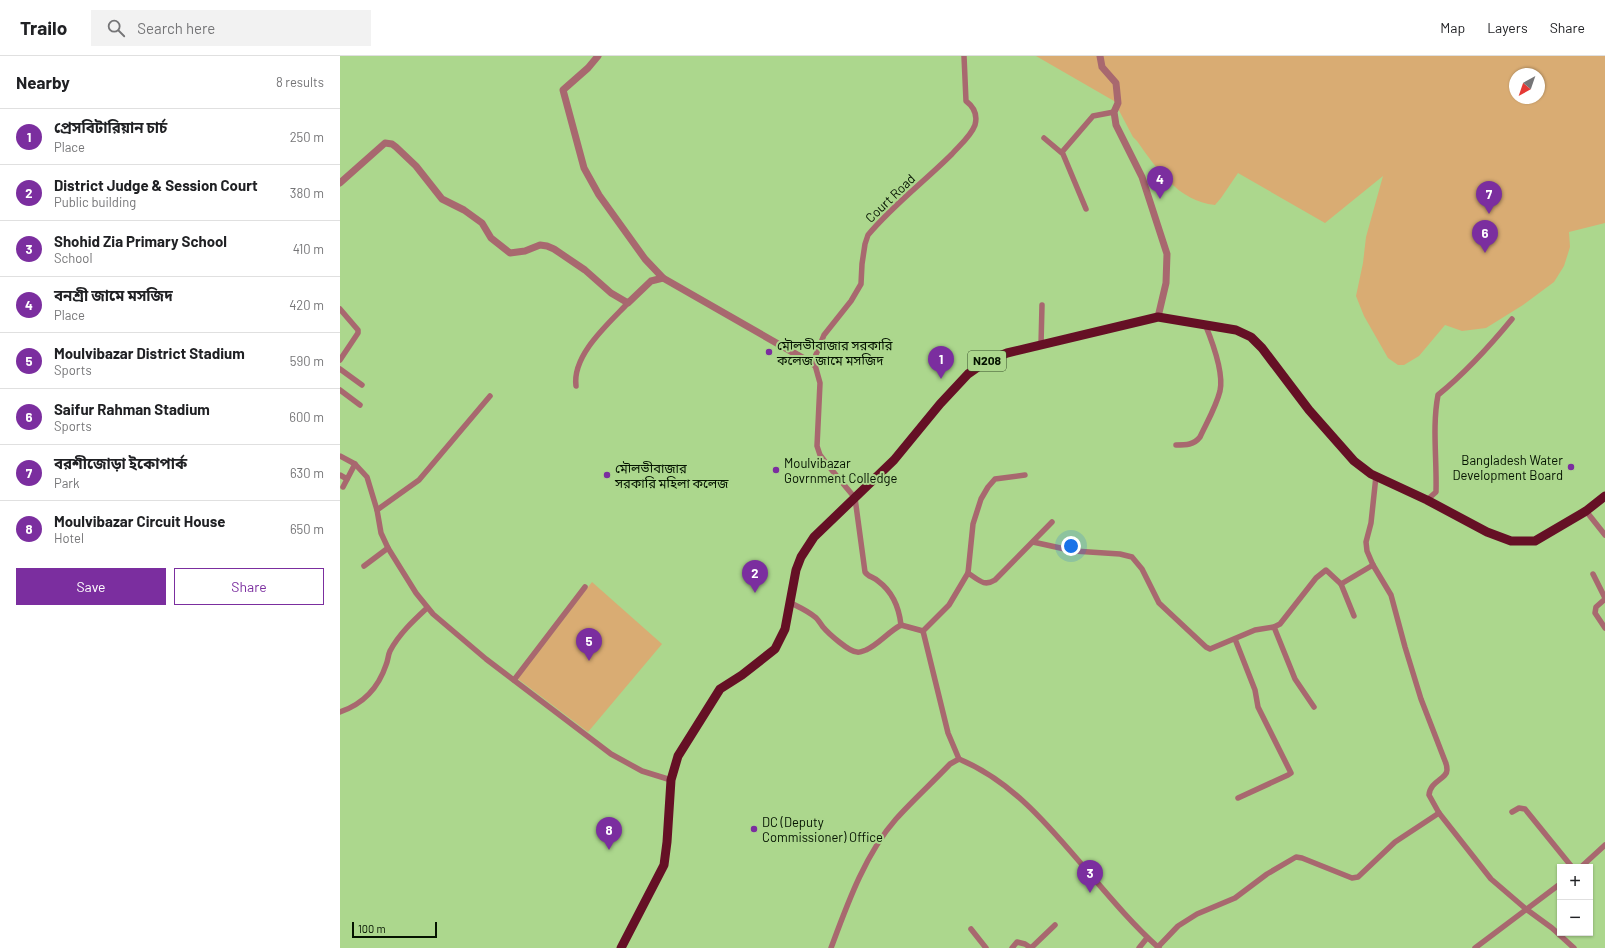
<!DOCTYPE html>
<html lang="en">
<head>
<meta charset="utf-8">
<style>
  body { margin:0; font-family:Barlow,"Noto Sans Bengali",sans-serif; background:#f2f2f2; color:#202124 }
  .controls { position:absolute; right:12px; bottom:12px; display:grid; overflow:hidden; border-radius:0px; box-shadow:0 1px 3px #0004 }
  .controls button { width:36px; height:36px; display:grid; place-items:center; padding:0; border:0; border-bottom:1px solid #e0e0e0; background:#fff; color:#202124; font:20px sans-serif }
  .compass { position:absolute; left:1169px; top:12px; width:36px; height:36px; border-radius:50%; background:#fff; box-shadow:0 1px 3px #0004; rotate:220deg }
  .scale { position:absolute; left:12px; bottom:10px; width:85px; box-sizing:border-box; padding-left:4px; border:2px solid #051300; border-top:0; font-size:11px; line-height:14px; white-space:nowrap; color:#051300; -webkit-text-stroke:3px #acd78d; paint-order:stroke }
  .you { position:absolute; left:731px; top:490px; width:14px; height:14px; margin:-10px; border:3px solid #fff; border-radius:50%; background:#1a73e8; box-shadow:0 0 0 6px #1a73e833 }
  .badge { display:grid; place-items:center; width:26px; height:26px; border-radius:50%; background:#7b2e9f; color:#fff; font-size:13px; font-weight:700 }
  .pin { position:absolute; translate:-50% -33px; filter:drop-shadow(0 1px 2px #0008) }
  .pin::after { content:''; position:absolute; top:21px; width:14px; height:12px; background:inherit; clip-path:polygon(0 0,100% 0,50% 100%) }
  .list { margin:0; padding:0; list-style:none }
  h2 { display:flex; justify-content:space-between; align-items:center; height:52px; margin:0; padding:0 16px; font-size:17px }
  h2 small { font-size:13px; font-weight:400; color:#757577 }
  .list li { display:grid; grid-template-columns:26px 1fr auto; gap:12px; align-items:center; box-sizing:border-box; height:56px; padding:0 16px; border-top:1px solid #e0e0e0 }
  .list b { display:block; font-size:15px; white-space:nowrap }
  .list p { margin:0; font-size:13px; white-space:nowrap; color:#757577 }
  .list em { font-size:13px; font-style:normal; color:#757577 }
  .actions { display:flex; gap:8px; padding:12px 16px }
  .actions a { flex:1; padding:9px 0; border:1px solid #7b2e9f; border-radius:0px; text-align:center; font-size:14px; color:#7b2e9f }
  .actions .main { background:#7b2e9f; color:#fff }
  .icon { flex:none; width:22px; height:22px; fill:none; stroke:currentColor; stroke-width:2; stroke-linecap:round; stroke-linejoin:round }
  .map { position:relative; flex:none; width:1265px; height:892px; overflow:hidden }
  header { display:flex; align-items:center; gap:24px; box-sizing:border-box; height:56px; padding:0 20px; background:#fff; border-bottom:1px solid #e0e0e0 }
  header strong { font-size:19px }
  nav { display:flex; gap:22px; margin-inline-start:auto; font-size:14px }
  .search { width:280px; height:36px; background:#f2f2f2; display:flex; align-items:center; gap:10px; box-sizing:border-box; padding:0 14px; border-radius:0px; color:#757577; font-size:15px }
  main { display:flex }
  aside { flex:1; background:#fff }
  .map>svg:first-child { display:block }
  .green { fill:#d9ac73; fill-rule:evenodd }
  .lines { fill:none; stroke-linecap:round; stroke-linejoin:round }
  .minor { stroke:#a8686f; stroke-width:5.5 }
  .tertiary { stroke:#a8686f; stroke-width:7 }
  .trunk { stroke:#651025; stroke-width:9 }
  .poi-dot { fill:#7b2e9f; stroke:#acd78d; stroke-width:1.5 }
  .labels { text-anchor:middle; stroke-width:4; stroke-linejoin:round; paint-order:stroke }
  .shield { fill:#acd78d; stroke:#374e2a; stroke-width:1 }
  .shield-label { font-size:12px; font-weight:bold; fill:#051300 }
  .street-label { font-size:13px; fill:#051300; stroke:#acd78d }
  .poi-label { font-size:13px; fill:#051300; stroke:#acd78d; text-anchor:start }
</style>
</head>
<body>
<header>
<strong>Trailo</strong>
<div class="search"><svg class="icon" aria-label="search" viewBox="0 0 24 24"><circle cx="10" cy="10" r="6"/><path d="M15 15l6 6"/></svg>Search here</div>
<nav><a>Map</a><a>Layers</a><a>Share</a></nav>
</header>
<main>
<aside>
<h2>Nearby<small>8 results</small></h2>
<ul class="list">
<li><span class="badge">1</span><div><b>প্রেসবিটারিয়ান চার্চ</b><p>Place</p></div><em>250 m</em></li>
<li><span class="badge">2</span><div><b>District Judge &amp; Session Court</b><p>Public building</p></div><em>380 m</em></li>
<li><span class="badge">3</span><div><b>Shohid Zia Primary School</b><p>School</p></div><em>410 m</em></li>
<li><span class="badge">4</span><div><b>বনশ্রী জামে মসজিদ</b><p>Place</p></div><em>420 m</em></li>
<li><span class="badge">5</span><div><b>Moulvibazar District Stadium</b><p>Sports</p></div><em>590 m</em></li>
<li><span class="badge">6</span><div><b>Saifur Rahman Stadium</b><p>Sports</p></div><em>600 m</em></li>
<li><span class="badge">7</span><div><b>বরশীজোড়া ইকোপার্ক</b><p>Park</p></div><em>630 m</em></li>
<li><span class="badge">8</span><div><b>Moulvibazar Circuit House</b><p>Hotel</p></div><em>650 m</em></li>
</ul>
<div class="actions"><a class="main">Save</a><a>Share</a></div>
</aside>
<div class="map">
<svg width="1265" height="892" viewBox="0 0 1265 892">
  <rect width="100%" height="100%" fill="#acd78d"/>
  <g class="green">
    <path d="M696 0H1265V167L1229 176 1230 191 1224 210 1214 226 1183 249 1146 272 1122 275 1105 269 1079 300 1064 309H1058L1048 302 1024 260 1016 240 1023 207 1026 181 1043 120 985 167 898 117 881 142 875 149C838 145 817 113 797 85L793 81 774 45ZM1175 18H1199V42H1175Z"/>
    <polygon points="252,526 322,588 248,676 178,623"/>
  </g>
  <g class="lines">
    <g class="minor">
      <polyline points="704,82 723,98 746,153"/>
      <polyline points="722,96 753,60 774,56"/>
      <polyline points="0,253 18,274 18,277 0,304"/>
      <polyline points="701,289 702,249"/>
      <polyline points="0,313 22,329"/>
      <path d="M236 330C232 299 268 268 288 247"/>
      <polyline points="0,334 20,349"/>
      <path d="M836 389C846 389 854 389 860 381 867 366 876 351 880 335 884 317 872 285 865 268"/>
      <polyline points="0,400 15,408 27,421 37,454 41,477 48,492 76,537 93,558 146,603 271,698 302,715 331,724"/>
      <polyline points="0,419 7,423"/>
      <path d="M1036 420 1031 467 1026 486 1027 495 1033 509 1051 539 1065 591 1081 643 1105 705C1106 707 1107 711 1107 714 1107 723 1090 725 1089 739L1099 757 1151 823 1186 853 1212 872 1234 892"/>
      <polyline points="3,431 15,408"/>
      <path d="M1087 444 1096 436C1097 403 1092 371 1098 339 1125 317 1149 291 1172 263"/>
      <polyline points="37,454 79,424 150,340"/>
      <polyline points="1246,455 1265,479"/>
      <polyline points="693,486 734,495 780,498 792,501 802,513 819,547 866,591 870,593 915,574 934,571 940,568 976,522 986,514 1001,528 1014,560"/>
      <polyline points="24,510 48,492"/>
      <path d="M628 517C639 524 644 531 655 524L712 466"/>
      <polyline points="1253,518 1265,542"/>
      <polyline points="1001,528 1033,509"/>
      <polyline points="1265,543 1256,551 1255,557 1265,572"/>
      <path d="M451 547C459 551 468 555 475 561 478 563 480 567 483 571 488 577 509 596 517 596 519 597 523 595 526 594 539 588 548 576 561 569L583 575"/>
      <path d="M561 569C559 551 553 536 538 525 534 521 528 521 525 516L515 442 486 407 480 399 477 390 480 327 475 309V301L484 279 511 245 521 228 522 208 525 188 528 179C553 149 585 125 612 98 620 89 631 80 635 69 638 58 634 51 626 45L624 0"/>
      <polyline points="934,571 955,623 974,651"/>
      <polyline points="895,583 915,634 918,651 951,717 948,719 898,742"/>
      <polyline points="174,624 245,531"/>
      <path d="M0 656C23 648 38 633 46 609 48 605 48 599 50 595 59 578 73 565 87 552"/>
      <path d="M619 703C672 725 708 769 744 811 768 839 792 868 819 892"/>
      <polyline points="1172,756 1179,752 1185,753 1232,811"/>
      <polyline points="1241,811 1265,789"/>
      <polyline points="631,873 646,892"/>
      <polyline points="818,891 838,870 857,858 895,842 927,818 956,801 962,802 1012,822 1018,821 1055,786 1099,757"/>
      <path d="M491 892C507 849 525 798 556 763 573 744 592 727 610 708L619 703 608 677 583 575 609 549 628 517 633 468 641 443 648 431 655 423 685 419"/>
      <polyline points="672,892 677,886 685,888 691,892"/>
      <polyline points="691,892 715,869"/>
      <polyline points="799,892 807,882"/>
      <polyline points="1135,892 1220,828"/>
    </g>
    <g class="tertiary">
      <polyline points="258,0 248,12 223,34 244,112 259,139 305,203 323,222 475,309"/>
      <polyline points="760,0 762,11 776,27 778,47 774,56 776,69 802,121 827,198 826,227 818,261"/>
      <polyline points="0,127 45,87 52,88 56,91 76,110 102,143 124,154 142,167 151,182 170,197 185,195 200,189 207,190 214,193 245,214 271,237 288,247 311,225 323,222"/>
    </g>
    <polyline class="trunk" points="281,892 324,809 327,786 331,724 338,700 380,633 402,619 435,593 445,573 456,514 461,501 474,481 554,404 600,348 628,318 645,306 667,297 818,261 896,274 911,281 922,292 969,354 1014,405 1031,418 1087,444 1147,476 1171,485 1195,485 1246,455 1265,440"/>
  </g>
  <g class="poi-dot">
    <circle cx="429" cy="296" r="4"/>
    <circle cx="1231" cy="411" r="4"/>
    <circle cx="436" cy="414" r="4"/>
    <circle cx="267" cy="419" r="4"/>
    <circle cx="414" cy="773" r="4"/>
  </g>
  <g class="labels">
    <rect class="shield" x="628" y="295" width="38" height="20" rx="3"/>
    <g class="shield-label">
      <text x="647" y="309">N208</text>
    </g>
    <g class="street-label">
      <text transform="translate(550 142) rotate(-44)" y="5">Court Road</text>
    </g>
    <g class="poi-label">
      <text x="437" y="294">মৌলভীবাজার সরকারি<tspan x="437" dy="15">কলেজ জামে মসজিদ</tspan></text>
      <text x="1223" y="409" text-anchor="end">Bangladesh Water<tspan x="1223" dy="15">Development Board</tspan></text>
      <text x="444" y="412">Moulvibazar<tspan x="444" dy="15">Govrnment Colledge</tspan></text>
      <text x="275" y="417">মৌলভীবাজার<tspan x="275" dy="15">সরকারি মহিলা কলেজ</tspan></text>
      <text x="422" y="771">DC (Deputy<tspan x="422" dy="15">Commissioner) Office</tspan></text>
    </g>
  </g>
</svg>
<div class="controls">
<button>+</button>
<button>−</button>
</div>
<svg class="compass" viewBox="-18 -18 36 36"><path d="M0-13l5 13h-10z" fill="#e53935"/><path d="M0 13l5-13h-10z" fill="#757577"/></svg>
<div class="scale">100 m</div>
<div class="you"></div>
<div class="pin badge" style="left:601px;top:323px">1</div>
<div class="pin badge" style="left:415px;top:537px">2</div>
<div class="pin badge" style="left:750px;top:837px">3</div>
<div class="pin badge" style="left:820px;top:143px">4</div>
<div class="pin badge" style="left:249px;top:605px">5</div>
<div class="pin badge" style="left:1145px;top:197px">6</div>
<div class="pin badge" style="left:1149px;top:158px">7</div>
<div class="pin badge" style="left:269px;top:794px">8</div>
</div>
</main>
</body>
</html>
